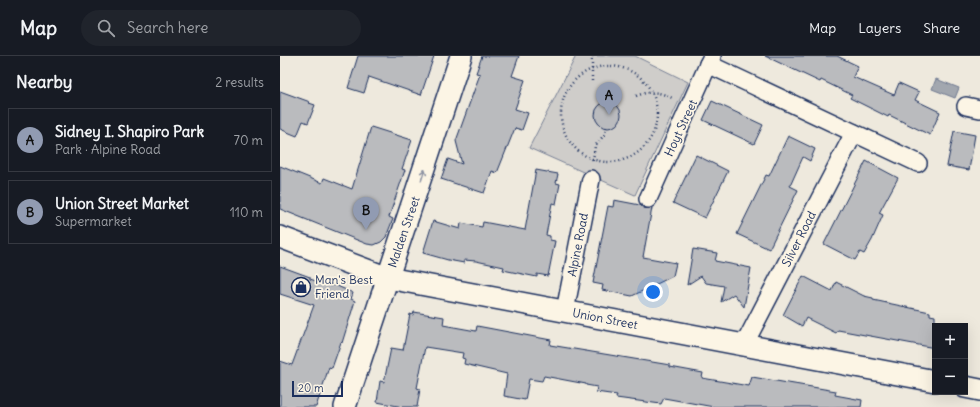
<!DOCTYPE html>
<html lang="en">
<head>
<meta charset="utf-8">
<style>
  body { margin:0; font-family:Delius,sans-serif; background:#20242c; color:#f1f3f6 }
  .controls { position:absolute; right:12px; bottom:12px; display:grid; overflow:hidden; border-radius:0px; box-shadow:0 4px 16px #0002 }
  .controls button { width:36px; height:36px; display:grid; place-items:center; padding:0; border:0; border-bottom:1px solid #363941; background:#171b24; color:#f1f3f6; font:20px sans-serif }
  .scale { position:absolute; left:12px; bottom:10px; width:51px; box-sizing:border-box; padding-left:4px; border:2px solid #1b2f5e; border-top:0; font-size:11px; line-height:14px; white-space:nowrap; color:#1b2f5e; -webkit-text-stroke:3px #fcf5e5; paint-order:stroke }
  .you { position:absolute; left:373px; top:236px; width:14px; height:14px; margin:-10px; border:3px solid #fff; border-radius:50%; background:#1a73e8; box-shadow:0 0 0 6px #1a73e833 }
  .badge { display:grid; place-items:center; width:26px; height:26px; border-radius:50%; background:#919bb2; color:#111; font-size:13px; font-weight:700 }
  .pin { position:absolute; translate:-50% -33px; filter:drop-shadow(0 1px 2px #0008) }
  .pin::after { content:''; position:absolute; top:21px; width:14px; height:12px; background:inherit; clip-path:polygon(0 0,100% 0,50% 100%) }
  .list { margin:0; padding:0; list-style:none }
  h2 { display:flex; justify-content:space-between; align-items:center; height:52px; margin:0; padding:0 16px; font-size:17px }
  h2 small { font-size:13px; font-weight:400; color:#9ea1a6 }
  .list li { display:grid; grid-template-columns:26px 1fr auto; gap:12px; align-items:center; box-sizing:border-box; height:64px; margin:0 8px 8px; padding:0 8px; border:1px solid #363941; border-radius:0px }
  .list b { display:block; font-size:15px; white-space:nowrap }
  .list p { margin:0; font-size:13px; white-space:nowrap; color:#9ea1a6 }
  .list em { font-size:13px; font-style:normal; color:#9ea1a6 }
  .icon { flex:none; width:22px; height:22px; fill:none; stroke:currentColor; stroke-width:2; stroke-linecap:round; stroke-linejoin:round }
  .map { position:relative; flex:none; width:700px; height:351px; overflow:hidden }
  header { display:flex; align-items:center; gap:24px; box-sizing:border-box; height:56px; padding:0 20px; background:#171b24; border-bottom:1px solid #363941 }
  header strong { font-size:19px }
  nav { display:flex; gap:22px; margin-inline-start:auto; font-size:14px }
  .search { width:280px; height:36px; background:#20242c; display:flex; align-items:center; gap:10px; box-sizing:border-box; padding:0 14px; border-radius:22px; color:#9ea1a6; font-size:15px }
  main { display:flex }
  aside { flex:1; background:#171b24 }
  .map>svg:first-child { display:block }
  .green { fill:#cfcdca; stroke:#757e94 }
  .water { fill:#a2a7af; stroke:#6c778f }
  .building { fill:#babbbe; stroke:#1b2f5e }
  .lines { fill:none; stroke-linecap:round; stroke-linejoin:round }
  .minor-casing { stroke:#1b2f5e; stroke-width:20 }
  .tertiary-casing { stroke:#1b2f5e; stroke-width:24 }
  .path { stroke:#1b2f5e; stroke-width:2.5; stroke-dasharray:1 3; stroke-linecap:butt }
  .minor { stroke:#fcf5e5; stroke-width:17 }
  .tertiary { stroke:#fcf5e5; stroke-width:21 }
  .oneway { stroke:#8c92a2 }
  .labels { text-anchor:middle; stroke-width:3.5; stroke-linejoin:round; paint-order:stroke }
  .street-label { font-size:12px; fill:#1b2f5e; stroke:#fcf5e5 }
  .poi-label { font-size:12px; fill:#1b2f5e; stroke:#fcf5e5; text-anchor:start }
</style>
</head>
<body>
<header>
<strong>Map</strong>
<div class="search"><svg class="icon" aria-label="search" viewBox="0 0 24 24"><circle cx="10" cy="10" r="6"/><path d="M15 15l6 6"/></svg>Search here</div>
<nav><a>Map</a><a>Layers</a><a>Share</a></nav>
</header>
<main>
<aside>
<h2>Nearby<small>2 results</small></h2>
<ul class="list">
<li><span class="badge">A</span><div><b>Sidney I. Shapiro Park</b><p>Park · Alpine Road</p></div><em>70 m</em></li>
<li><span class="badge">B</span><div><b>Union Street Market</b><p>Supermarket</p></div><em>110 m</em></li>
</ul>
</aside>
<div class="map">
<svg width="700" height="351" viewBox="0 0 700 351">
  <rect width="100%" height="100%" fill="#eee9dd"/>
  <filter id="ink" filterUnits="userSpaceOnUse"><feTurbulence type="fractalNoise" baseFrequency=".025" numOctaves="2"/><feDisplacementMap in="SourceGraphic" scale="8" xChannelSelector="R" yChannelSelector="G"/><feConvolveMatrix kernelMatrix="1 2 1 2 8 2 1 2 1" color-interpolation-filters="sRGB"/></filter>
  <g filter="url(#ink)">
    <polygon class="green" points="296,0 355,0 408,26 355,139 249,92"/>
    <polygon class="water" points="656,23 679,32 675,42 652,33"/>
    <g class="building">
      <polygon points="78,0 154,0 141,39 89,21 84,37 68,32"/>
      <polygon points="202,0 239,0 232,20 245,24 235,53 248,57 242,74 235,72 217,117 212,115 204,137 161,123 168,103 182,108 176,85 200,18 196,17"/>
      <polygon points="485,0 557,0 578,10 573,21 614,39 619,27 639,36 635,44 660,56 650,79 609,59 608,61 570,42 572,39 541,24 540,26"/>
      <polygon points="0,35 30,46 29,47 35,49 28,67 23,65 17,80 0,73"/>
      <polygon points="432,45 483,69 474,88 423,64"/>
      <circle cx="328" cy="59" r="13"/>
      <polygon points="91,71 132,84 122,113 125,114 109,161 113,163 106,181 101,186 94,189 87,188 0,153 0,110 42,127 44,122 72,133"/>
      <polygon points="674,75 695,79 689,114 667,110"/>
      <polygon points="508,80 535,93 530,105 523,101 510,130 518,134 489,193 457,178 486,119 489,120"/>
      <polygon points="416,99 448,115 425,162 393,147"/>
      <polygon points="586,105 618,122 599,157 603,159 592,184 584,198 580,196 575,204 544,188"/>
      <polygon points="256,114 278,118 276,127 280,128 276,148 272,147 266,179 270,180 270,184 275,185 268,220 257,218 257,221 223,214 224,211 196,205 184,204 184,207 168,204 143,197 153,165 180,173 181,167 202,171 203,166 245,174"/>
      <polygon points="334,144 360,149 364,152 372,152 363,201 396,207 393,220 352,240 322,234 323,229 313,227 328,150 333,151"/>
      <polygon points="413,193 437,197 435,205 471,212 464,251 454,238 441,246 444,230 426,227 421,220 407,229"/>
      <polygon points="0,210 30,221 30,223 51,230 55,229 73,237 71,243 75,245 62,287 61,286 52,312 49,311 36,351 0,351 0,305 12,309 34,249 0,238"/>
      <polygon points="523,220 552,235 556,226 584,240 593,242 593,244 650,256 650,259 655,260 655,292 558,274 556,277 526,262 522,270 503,259"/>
      <polygon points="134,256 164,261 163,269 196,275 197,270 271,284 270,289 390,309 390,311 423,317 422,322 469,330 472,321 556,335 555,339 582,344 581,351 434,351 384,342 381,348 336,342 337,339 316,336 317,331 306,329 306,328 264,320 262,325 249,323 245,344 224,340 227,318 184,308 185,303 182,302 183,297 145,291 137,332 140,333 137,351 123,351 97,346 100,325 104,326 111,292 123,294 130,258 133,259"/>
    </g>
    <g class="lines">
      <g class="minor-casing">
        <g id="minor">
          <polyline points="428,8 638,107"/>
          <polyline points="686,50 700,53"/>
          <polyline points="368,143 432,0"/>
          <polyline points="285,255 311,123"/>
          <polyline points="464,289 574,77"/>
        </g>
      </g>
      <g class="tertiary-casing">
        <g id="tertiary">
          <polyline points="0,181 108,222 655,325"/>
          <polyline points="685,331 700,334"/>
          <polyline points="65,351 181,0"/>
        </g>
      </g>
      <g class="path">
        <polyline points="312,0 312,28"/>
        <circle cx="329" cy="58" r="48"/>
        <path d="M356 40C371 34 381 36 394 43"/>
        <polyline points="313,104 315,90 325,78 326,71"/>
      </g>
      <use href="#minor" class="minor"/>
      <use href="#tertiary" class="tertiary"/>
    </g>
    <defs><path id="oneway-shaft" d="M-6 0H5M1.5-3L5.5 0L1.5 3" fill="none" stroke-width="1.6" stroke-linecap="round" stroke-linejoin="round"/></defs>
    <use class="oneway" href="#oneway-shaft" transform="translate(143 119) rotate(-72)"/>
  </g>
  <defs>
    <g id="shop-ring" transform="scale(1)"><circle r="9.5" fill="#fcf5e5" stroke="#1b2f5e" stroke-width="1.5"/><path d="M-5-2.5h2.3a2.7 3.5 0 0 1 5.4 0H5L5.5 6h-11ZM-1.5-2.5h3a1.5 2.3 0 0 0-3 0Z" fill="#1b2f5e"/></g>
  </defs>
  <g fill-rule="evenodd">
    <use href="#shop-ring" x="21" y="231"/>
  </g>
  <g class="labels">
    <g class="street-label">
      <text transform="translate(401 72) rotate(-65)" y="4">Hoyt Street</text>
      <text transform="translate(124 176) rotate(-71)" y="4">Malden Street</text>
      <text transform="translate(519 183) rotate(-63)" y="4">Silver Road</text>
      <text transform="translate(298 189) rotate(-79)" y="4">Alpine Road</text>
      <text transform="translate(325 263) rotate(11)" y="4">Union Street</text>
    </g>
    <g class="poi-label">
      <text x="35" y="228">Man's Best<tspan x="35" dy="14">Friend</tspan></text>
    </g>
  </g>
</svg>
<div class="controls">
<button>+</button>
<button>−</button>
</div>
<div class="scale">20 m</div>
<div class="you"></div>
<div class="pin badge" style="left:329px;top:59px">A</div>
<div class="pin badge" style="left:86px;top:174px">B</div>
</div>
</main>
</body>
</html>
